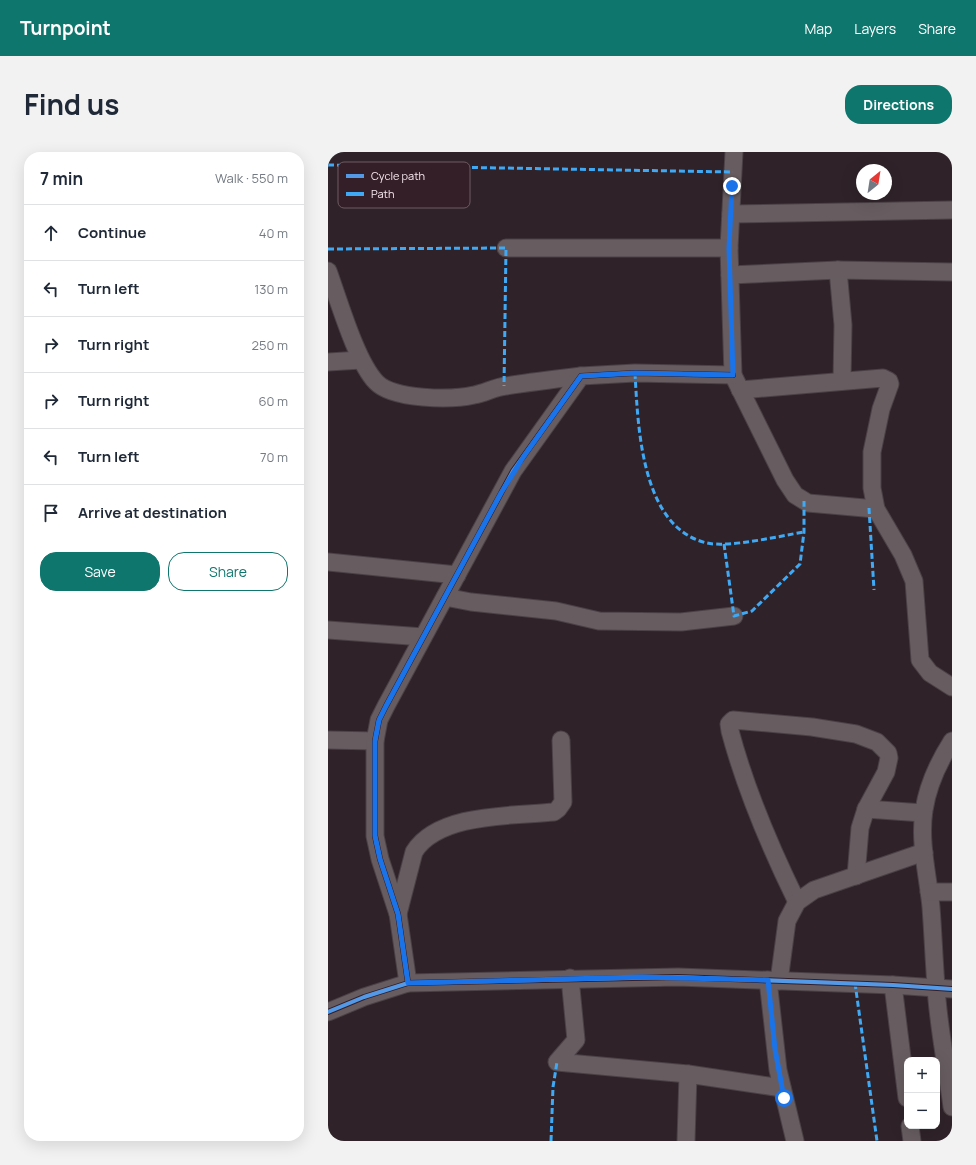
<!DOCTYPE html>
<html lang="en">
<head>
<meta charset="utf-8">
<style>
  body { margin:0; font-family:Manrope,sans-serif; background:#f2f2f3; color:#1f2937 }
  .controls { position:absolute; right:12px; bottom:12px; display:grid; overflow:hidden; border-radius:8px; box-shadow:0 4px 16px #0002 }
  .controls button { width:36px; height:36px; display:grid; place-items:center; padding:0; border:0; border-bottom:1px solid #e0e1e3; background:#fff; color:#1f2937; font:20px sans-serif }
  .compass { position:absolute; left:528px; top:12px; width:36px; height:36px; border-radius:50%; background:#fff; box-shadow:0 4px 16px #0002; rotate:30deg }
  .stop { position:absolute; width:12px; height:12px; margin:-9px; border:3px solid #1a73e8; border-radius:50%; background:#fff }
  .stop.end { background:#1a73e8; border-color:#fff; box-shadow:0 1px 4px #0008 }
  .list { margin:0; padding:0; list-style:none }
  h2 { display:flex; justify-content:space-between; align-items:center; height:52px; margin:0; padding:0 16px; font-size:17px }
  h2 small { font-size:13px; font-weight:400; color:#747a83 }
  .list li { display:grid; grid-template-columns:26px 1fr auto; gap:12px; align-items:center; box-sizing:border-box; height:56px; padding:0 16px; border-top:1px solid #e0e1e3 }
  .list b { display:block; font-size:15px; white-space:nowrap }
  .list em { font-size:13px; font-style:normal; color:#747a83 }
  .actions { display:flex; gap:8px; padding:12px 16px }
  .actions a { flex:1; padding:9px 0; border:1px solid #0f766e; border-radius:16px; text-align:center; font-size:14px; color:#0f766e }
  .actions .main { background:#0f766e; color:#fff }
  .icon { flex:none; width:22px; height:22px; fill:none; stroke:currentColor; stroke-width:2; stroke-linecap:round; stroke-linejoin:round }
  .map { position:relative; flex:none; width:624px; height:989px; overflow:hidden; border-radius:16px }
  header { display:flex; align-items:center; gap:24px; box-sizing:border-box; height:56px; padding:0 20px; background:#0f766e; color:#fff }
  header strong { font-size:19px }
  nav { display:flex; gap:22px; margin-inline-start:auto; font-size:14px }
  .intro { display:flex; align-items:center; justify-content:space-between; box-sizing:border-box; height:96px; padding:0 24px }
  h1 { margin:0; font-size:28px }
  .button { padding:10px 18px; border-radius:16px; background:#0f766e; color:#fff; font-size:14px; font-weight:700 }
  main { display:flex; gap:24px; padding:0 24px }
  aside { flex:1; background:#fff; border-radius:16px; box-shadow:0 4px 16px #0002 }
  .map>svg:first-child { display:block }
  .lines { fill:none; stroke-linecap:round; stroke-linejoin:round }
  .minor-casing { stroke:#4b4146; stroke-width:19 }
  .minor { stroke:#675d61; stroke-width:17 }
  .quiet { stroke:#3fa9f5; stroke-width:3; stroke-dasharray:6 3; stroke-linecap:butt }
  .cycleway-casing { stroke:#341e28; stroke-width:6 }
  .cycleway { stroke:#5399e6; stroke-width:4 }
  .route { stroke:#1a73e8; stroke-width:5 }
  .key { fill:#341e28; stroke:#6f5b64; stroke-width:1 }
  .key-label { font-size:11px; fill:#f8e9ef }
</style>
</head>
<body>
<header>
<strong>Turnpoint</strong>
<nav><a>Map</a><a>Layers</a><a>Share</a></nav>
</header>
<div class="intro"><h1>Find us</h1><a class="button">Directions</a></div>
<main>
<aside>
<h2>7 min<small>Walk · 550 m</small></h2>
<ul class="list">
<li><svg class="icon" aria-label="ahead" viewBox="0 0 24 24"><path d="M12 20V5M6 11l6-6 6 6"/></svg><div><b>Continue</b></div><em>40 m</em></li>
<li><svg class="icon" aria-label="left" viewBox="0 0 24 24"><path d="M17 20v-9H6M10 6l-5 5 5 5"/></svg><div><b>Turn left</b></div><em>130 m</em></li>
<li><svg class="icon" aria-label="right" viewBox="0 0 24 24"><path d="M7 20v-9h11M14 6l5 5-5 5"/></svg><div><b>Turn right</b></div><em>250 m</em></li>
<li><svg class="icon" aria-label="right" viewBox="0 0 24 24"><path d="M7 20v-9h11M14 6l5 5-5 5"/></svg><div><b>Turn right</b></div><em>60 m</em></li>
<li><svg class="icon" aria-label="left" viewBox="0 0 24 24"><path d="M17 20v-9H6M10 6l-5 5 5 5"/></svg><div><b>Turn left</b></div><em>70 m</em></li>
<li><svg class="icon" aria-label="arrive" viewBox="0 0 24 24"><path d="M6 21V4h12l-3 4 3 4H6"/></svg><div><b>Arrive at destination</b></div></li>
</ul>
<div class="actions"><a class="main">Save</a><a>Share</a></div>
</aside>
<div class="map">
<svg width="624" height="989" viewBox="0 0 624 989">
  <rect width="100%" height="100%" fill="#2f2329"/>
  <g class="lines">
    <g class="minor-casing">
      <g id="minor">
        <polyline points="406,0 401,96 405,223 457,328 467,343 480,351 548,357"/>
        <polyline points="403,62 624,58"/>
        <polyline points="178,96 401,96"/>
        <polyline points="510,118 515,173 514,229"/>
        <path d="M0 119C11 149 28 209 48 230 65 248 124 248 146 243 157 241 167 235 178 234 203 230 228 227 253 224"/>
        <polyline points="402,123 510,118 624,120"/>
        <polyline points="0,210 33,208"/>
        <polyline points="412,238 555,226 561,229 562,232 553,257 544,300 544,336 548,357 575,403 586,429 592,508 602,521 624,535"/>
        <polyline points="0,410 129,423"/>
        <polyline points="117,445 143,450 228,459 271,469 353,470 406,464"/>
        <polyline points="0,478 95,485"/>
        <polyline points="0,588 47,589"/>
        <path d="M624 589C610 611 600 632 596 658 591 690 600 724 603 755 605 782 606 808 608 834 610 874 619 915 624 955"/>
        <polyline points="528,724 532,676 538,657"/>
        <polyline points="601,740 624,740"/>
        <path d="M469 750C442 695 418 639 402 579L401 572 405 568 484 575 528 582 549 590 560 601 561 606 558 620 538 657 595 661"/>
        <path d="M70 762 86 700C110 661 185 664 226 660L230 657 235 650 233 588"/>
        <polyline points="242,826 248,888 229,910 360,922"/>
        <polyline points="440,828 450,918 467,989"/>
        <polyline points="451,829 459,769 469,750 486,738 596,700"/>
        <polyline points="80,831 70,762 52,707 47,684 47,589 51,568 58,554 185,319 253,224 307,221 405,223"/>
        <polyline points="565,833 579,946"/>
        <polyline points="0,860 36,845 80,831 350,825 565,833 624,837"/>
        <polyline points="582,974 584,989"/>
        <polyline points="358,989 360,922 454,936"/>
      </g>
    </g>
    <use href="#minor" class="minor"/>
    <g class="quiet">
      <polyline points="0,13 405,20"/>
      <polyline points="0,97 178,96 176,234"/>
      <path d="M307 221C310 275 313 376 379 391 401 396 452 384 476 380"/>
      <polyline points="541,356 546,438"/>
      <polyline points="396,392 406,464 424,459 472,412 476,380 476,349"/>
      <polyline points="527,831 549,989"/>
      <polyline points="223,989 225,935 229,910"/>
    </g>
    <g class="cycleway-casing">
      <g id="cycleway">
        <polyline points="80,831 70,762 52,707 47,684 47,589 51,568 58,554 185,319 253,224 307,221 405,223"/>
        <polyline points="0,860 36,845 80,831 350,825 565,833 624,837"/>
      </g>
    </g>
    <use href="#cycleway" class="cycleway"/>
  </g>
  <g class="lines">
    <polyline class="route" points="404,34 401,96 405,223 307,221 253,224 196,304 173,341 58,554 51,568 47,589 47,684 52,707 70,762 80,831 314,825 440,828 447,897 456,946"/>
  </g>
  <rect x="10" y="10" width="132" height="46" rx="6" class="key"/>
  <rect x="18" y="22" width="18" height="4" fill="#5399e6"/>
  <rect x="18" y="40" width="18" height="4" fill="#3fa9f5"/>
  <g class="key-label">
    <text x="43" y="28">Cycle path</text>
    <text x="43" y="46">Path</text>
  </g>
</svg>
<div class="controls">
<button>+</button>
<button>−</button>
</div>
<svg class="compass" viewBox="-18 -18 36 36"><path d="M0-13l5 13h-10z" fill="#e53935"/><path d="M0 13l5-13h-10z" fill="#747a83"/></svg>
<div class="stop" style="left:456px;top:946px"></div>
<div class="stop end" style="left:404px;top:34px"></div>
</div>
</main>
</body>
</html>
